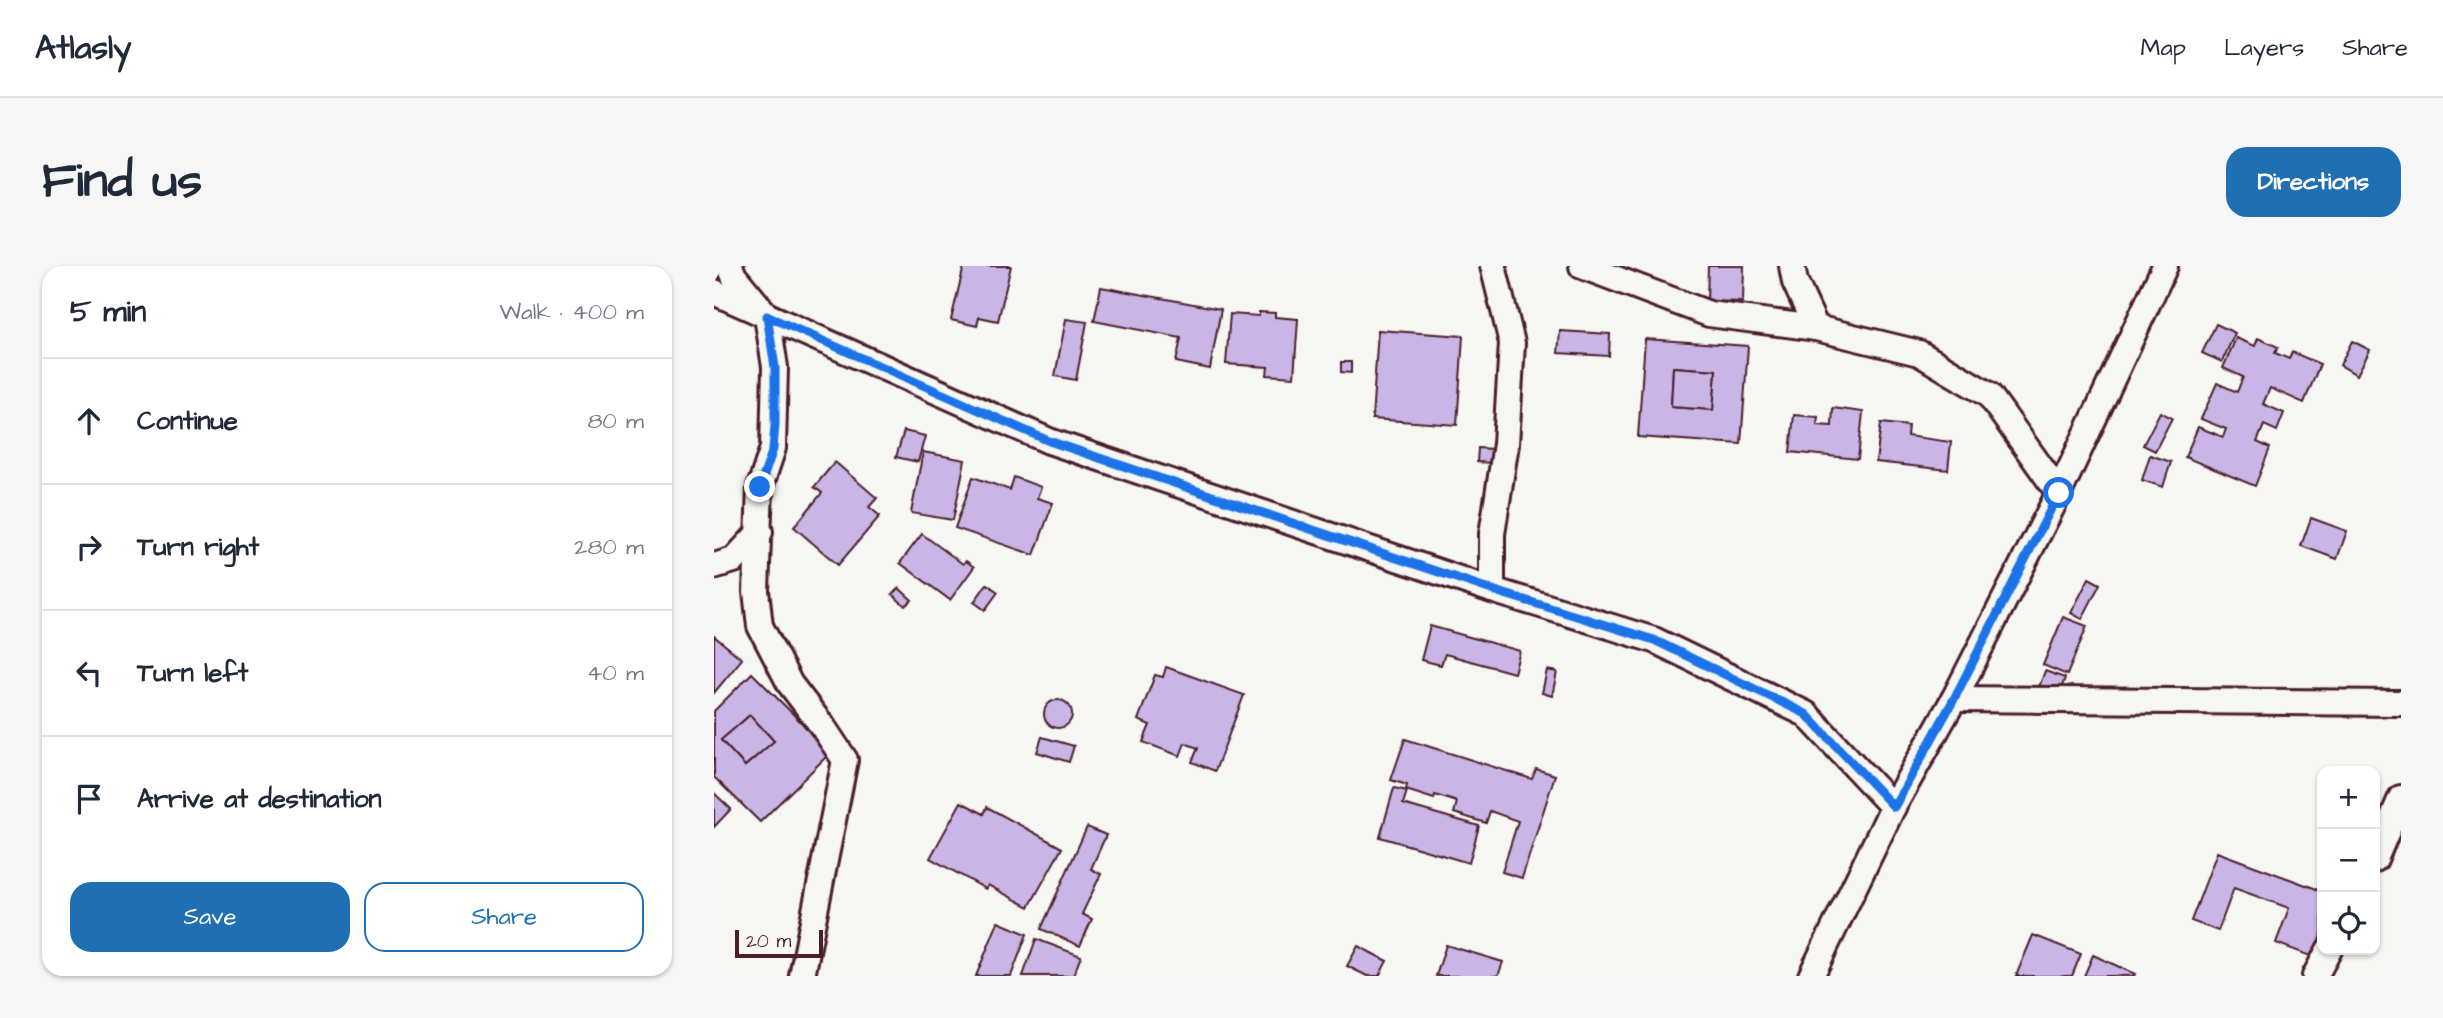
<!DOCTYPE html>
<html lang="en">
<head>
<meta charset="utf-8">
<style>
  body { margin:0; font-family:"Architects Daughter",sans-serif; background:#f6f6f7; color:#1f2937 }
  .controls { position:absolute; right:21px; bottom:21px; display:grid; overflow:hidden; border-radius:14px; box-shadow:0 2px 5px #0004 }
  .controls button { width:63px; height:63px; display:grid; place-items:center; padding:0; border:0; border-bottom:2px solid #e0e1e3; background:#fff; color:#1f2937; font:35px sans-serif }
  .scale { position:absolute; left:21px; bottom:18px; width:88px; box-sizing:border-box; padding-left:7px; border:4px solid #4a1f2b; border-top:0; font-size:19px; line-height:24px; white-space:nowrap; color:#4a1f2b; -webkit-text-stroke:5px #f6f6f2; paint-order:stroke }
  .stop { position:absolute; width:21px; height:21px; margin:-16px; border:5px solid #1a73e8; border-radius:50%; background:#fff }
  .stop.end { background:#1a73e8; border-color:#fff; box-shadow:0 2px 7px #0008 }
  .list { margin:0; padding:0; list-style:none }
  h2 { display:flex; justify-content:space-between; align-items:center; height:91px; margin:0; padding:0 28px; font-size:30px }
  h2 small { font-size:23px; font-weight:400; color:#747a83 }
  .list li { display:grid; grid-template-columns:46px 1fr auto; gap:21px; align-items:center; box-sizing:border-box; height:126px; padding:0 28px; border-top:2px solid #e0e1e3 }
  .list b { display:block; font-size:26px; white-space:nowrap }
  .list em { font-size:23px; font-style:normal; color:#747a83 }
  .actions { display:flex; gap:14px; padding:21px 28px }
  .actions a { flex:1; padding:16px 0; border:2px solid #1f6fb2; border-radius:21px; text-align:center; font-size:24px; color:#1f6fb2 }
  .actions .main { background:#1f6fb2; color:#fff }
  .icon { flex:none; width:38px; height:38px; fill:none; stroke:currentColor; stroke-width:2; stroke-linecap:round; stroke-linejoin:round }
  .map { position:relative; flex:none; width:1687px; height:710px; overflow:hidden; border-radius:21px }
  header { display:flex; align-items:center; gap:42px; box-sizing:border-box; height:98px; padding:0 35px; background:#fff; border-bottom:2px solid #e0e1e3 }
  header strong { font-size:33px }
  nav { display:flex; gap:38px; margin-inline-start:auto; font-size:24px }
  .intro { display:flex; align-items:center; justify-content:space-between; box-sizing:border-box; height:168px; padding:0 42px }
  h1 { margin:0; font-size:49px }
  .button { padding:18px 32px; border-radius:21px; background:#1f6fb2; color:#fff; font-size:24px; font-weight:700 }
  main { display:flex; gap:42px; padding:0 42px }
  aside { flex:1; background:#fff; border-radius:21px; box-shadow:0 2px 5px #0004 }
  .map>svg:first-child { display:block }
  .building { fill:#c9b5e6; stroke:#4a1f2b; stroke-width:2; fill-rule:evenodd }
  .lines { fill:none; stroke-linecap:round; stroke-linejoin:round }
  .minor-casing { stroke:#4a1f2b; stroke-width:30 }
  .minor { stroke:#f6f6f2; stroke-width:24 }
  .route { stroke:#1a73e8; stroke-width:9 }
</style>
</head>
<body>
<header>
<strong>Atlasly</strong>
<nav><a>Map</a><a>Layers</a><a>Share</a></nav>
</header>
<div class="intro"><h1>Find us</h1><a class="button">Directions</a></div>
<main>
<aside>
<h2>5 min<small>Walk · 400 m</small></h2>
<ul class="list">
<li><svg class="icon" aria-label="ahead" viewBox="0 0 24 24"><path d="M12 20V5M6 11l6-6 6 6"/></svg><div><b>Continue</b></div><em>80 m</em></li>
<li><svg class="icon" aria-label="right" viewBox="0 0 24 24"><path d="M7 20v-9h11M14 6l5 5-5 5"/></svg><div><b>Turn right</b></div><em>280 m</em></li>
<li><svg class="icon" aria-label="left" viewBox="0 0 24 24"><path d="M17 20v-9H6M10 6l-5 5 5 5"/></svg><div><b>Turn left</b></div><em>40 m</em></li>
<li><svg class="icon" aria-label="arrive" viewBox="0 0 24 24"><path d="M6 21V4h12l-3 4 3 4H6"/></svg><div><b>Arrive at destination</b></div></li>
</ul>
<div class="actions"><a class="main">Save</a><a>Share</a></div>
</aside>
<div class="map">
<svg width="1687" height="710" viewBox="0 0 1687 710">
  <rect width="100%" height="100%" fill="#f6f6f2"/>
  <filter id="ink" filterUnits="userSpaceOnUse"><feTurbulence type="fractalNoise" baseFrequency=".0143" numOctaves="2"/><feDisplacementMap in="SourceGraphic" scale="14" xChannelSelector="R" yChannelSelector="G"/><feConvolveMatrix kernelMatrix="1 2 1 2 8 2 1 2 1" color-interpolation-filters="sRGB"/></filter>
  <g filter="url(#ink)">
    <g class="building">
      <polygon points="250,0 297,0 284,55 265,51 263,60 237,54"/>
      <polygon points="994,0 1030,0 1029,36 993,35"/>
      <polygon points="387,21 507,43 496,103 462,96 467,72 380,55"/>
      <polygon points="545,46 561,47 561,51 584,53 580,111 553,109 554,101 512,98 516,48 545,50"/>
      <polygon points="352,53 373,56 362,114 341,110"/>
      <polygon points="1502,58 1521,67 1508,96 1488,87"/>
      <polygon points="664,64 749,70 743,159 658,153"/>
      <polygon points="846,65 896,68 895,90 844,87"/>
      <polygon points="1522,72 1541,80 1544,72 1564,81 1561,87 1575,93 1578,86 1606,98 1590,137 1556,122 1549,138 1570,147 1563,165 1550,159 1543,176 1556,182 1541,220 1471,191 1484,161 1509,171 1512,163 1487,153 1503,117 1523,126 1529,111 1509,102"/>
      <path d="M931 73 1034 80 1027 178 924 171ZM959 101 1002 104 999 144 957 141Z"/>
      <polygon points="1638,75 1656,84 1643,109 1626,99"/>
      <polygon points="627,96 637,96 637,107 627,106"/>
      <polygon points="959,101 1002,104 999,144 957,141"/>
      <polygon points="1119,142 1149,146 1144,193 1076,186 1080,149 1104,151 1103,159 1118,160"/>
      <polygon points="1446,146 1458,152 1441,185 1429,179"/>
      <polygon points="1167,157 1194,160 1193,170 1237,176 1234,204 1162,196"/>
      <polygon points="190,165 211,170 204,196 182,191"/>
      <polygon points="764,182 778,183 777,197 763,196"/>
      <polygon points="209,186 251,194 239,254 197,247"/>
      <polygon points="1436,189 1457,196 1449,221 1428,214"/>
      <polygon points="121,196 163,232 155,241 166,250 124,299 80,261 108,227 100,221"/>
      <polygon points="259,211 296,224 300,211 327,221 323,232 339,237 320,289 241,262"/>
      <polygon points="1597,252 1633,265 1623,293 1587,280"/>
      <polygon points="208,268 249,298 252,295 260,301 236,334 186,297"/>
      <polygon points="1375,312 1386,318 1368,353 1357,347"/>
      <polygon points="273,318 284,326 271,344 260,336"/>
      <polygon points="185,322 198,334 191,340 178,328"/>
      <polygon points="1349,351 1373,360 1353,409 1329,399"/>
      <polygon points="716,360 806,385 800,407 731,388 727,399 707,394"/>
      <polygon points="0,370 28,393 0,427"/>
      <polygon points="452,401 530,429 501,505 478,496 484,482 471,477 466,490 429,476 436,459 424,454 441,409 449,411"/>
      <polygon points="833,404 843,406 838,430 828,427"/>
      <polygon points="1331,405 1351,412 1345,428 1325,421"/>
      <path d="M38 407 117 486 46 556 0 511V445ZM36 449 60 475 31 500 7 474Z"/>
      <circle cx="344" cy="448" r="14"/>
      <polygon points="36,449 60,475 31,500 7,474"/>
      <polygon points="328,471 360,480 355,496 323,486"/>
      <polygon points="691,473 818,513 822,503 841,509 808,612 788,606 804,555 776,545 772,557 740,547 743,536 721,529 720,533 692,524 693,519 677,514"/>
      <polygon points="680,522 693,525 689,538 765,560 755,597 666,571"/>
      <polygon points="0,527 17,543 0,561"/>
      <polygon points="247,536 270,548 273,541 348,582 315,641 274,619 272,623 216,592"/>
      <polygon points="373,561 392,569 377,603 387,608 368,648 378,653 366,680 327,663"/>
      <polygon points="1503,586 1608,625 1608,667 1599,691 1562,677 1575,642 1520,622 1504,665 1477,655"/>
      <polygon points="284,656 313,668 297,710 262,710"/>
      <polygon points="1319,669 1367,688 1358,710 1302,710"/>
      <polygon points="322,673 367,690 359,710 309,710"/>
      <polygon points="732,679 789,696 784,710 722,710"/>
      <polygon points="644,680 673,695 665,710 653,710 633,700"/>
      <polygon points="1379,689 1421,708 1420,710 1370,710"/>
    </g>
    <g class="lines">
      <g class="minor-casing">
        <g id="minor">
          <polyline points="16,0 20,10 53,50 61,101 59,182 46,221 42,325 46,360 76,418 109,461 131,494 88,710"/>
          <polyline points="868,0 995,48 1102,62 1205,87 1275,129 1345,227"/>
          <polyline points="1078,0 1081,16 1102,62"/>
          <polyline points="0,26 335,175 778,324 940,374 1092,448 1179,541"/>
          <polyline points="0,300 20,294 46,266"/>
          <polyline points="778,324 778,268 792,178 798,77 779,0"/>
          <polyline points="1240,433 1687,437"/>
          <polyline points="1661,593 1687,532"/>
          <polyline points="1097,710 1179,541 1240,433 1345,227 1451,0"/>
          <polyline points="1601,710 1615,684"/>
        </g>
      </g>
      <use href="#minor" class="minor"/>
    </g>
  </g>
  <g class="lines" filter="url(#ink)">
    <polyline class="route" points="46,221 59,183 61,159 61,101 53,50 335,175 778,324 940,374 1092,448 1180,541 1240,433 1345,227"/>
  </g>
</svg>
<div class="controls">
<button>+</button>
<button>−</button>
<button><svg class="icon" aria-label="locate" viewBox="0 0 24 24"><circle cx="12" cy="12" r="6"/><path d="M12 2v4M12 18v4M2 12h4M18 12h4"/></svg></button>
</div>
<div class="scale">20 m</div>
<div class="stop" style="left:1345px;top:227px"></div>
<div class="stop end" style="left:46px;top:221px"></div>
</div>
</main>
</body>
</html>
